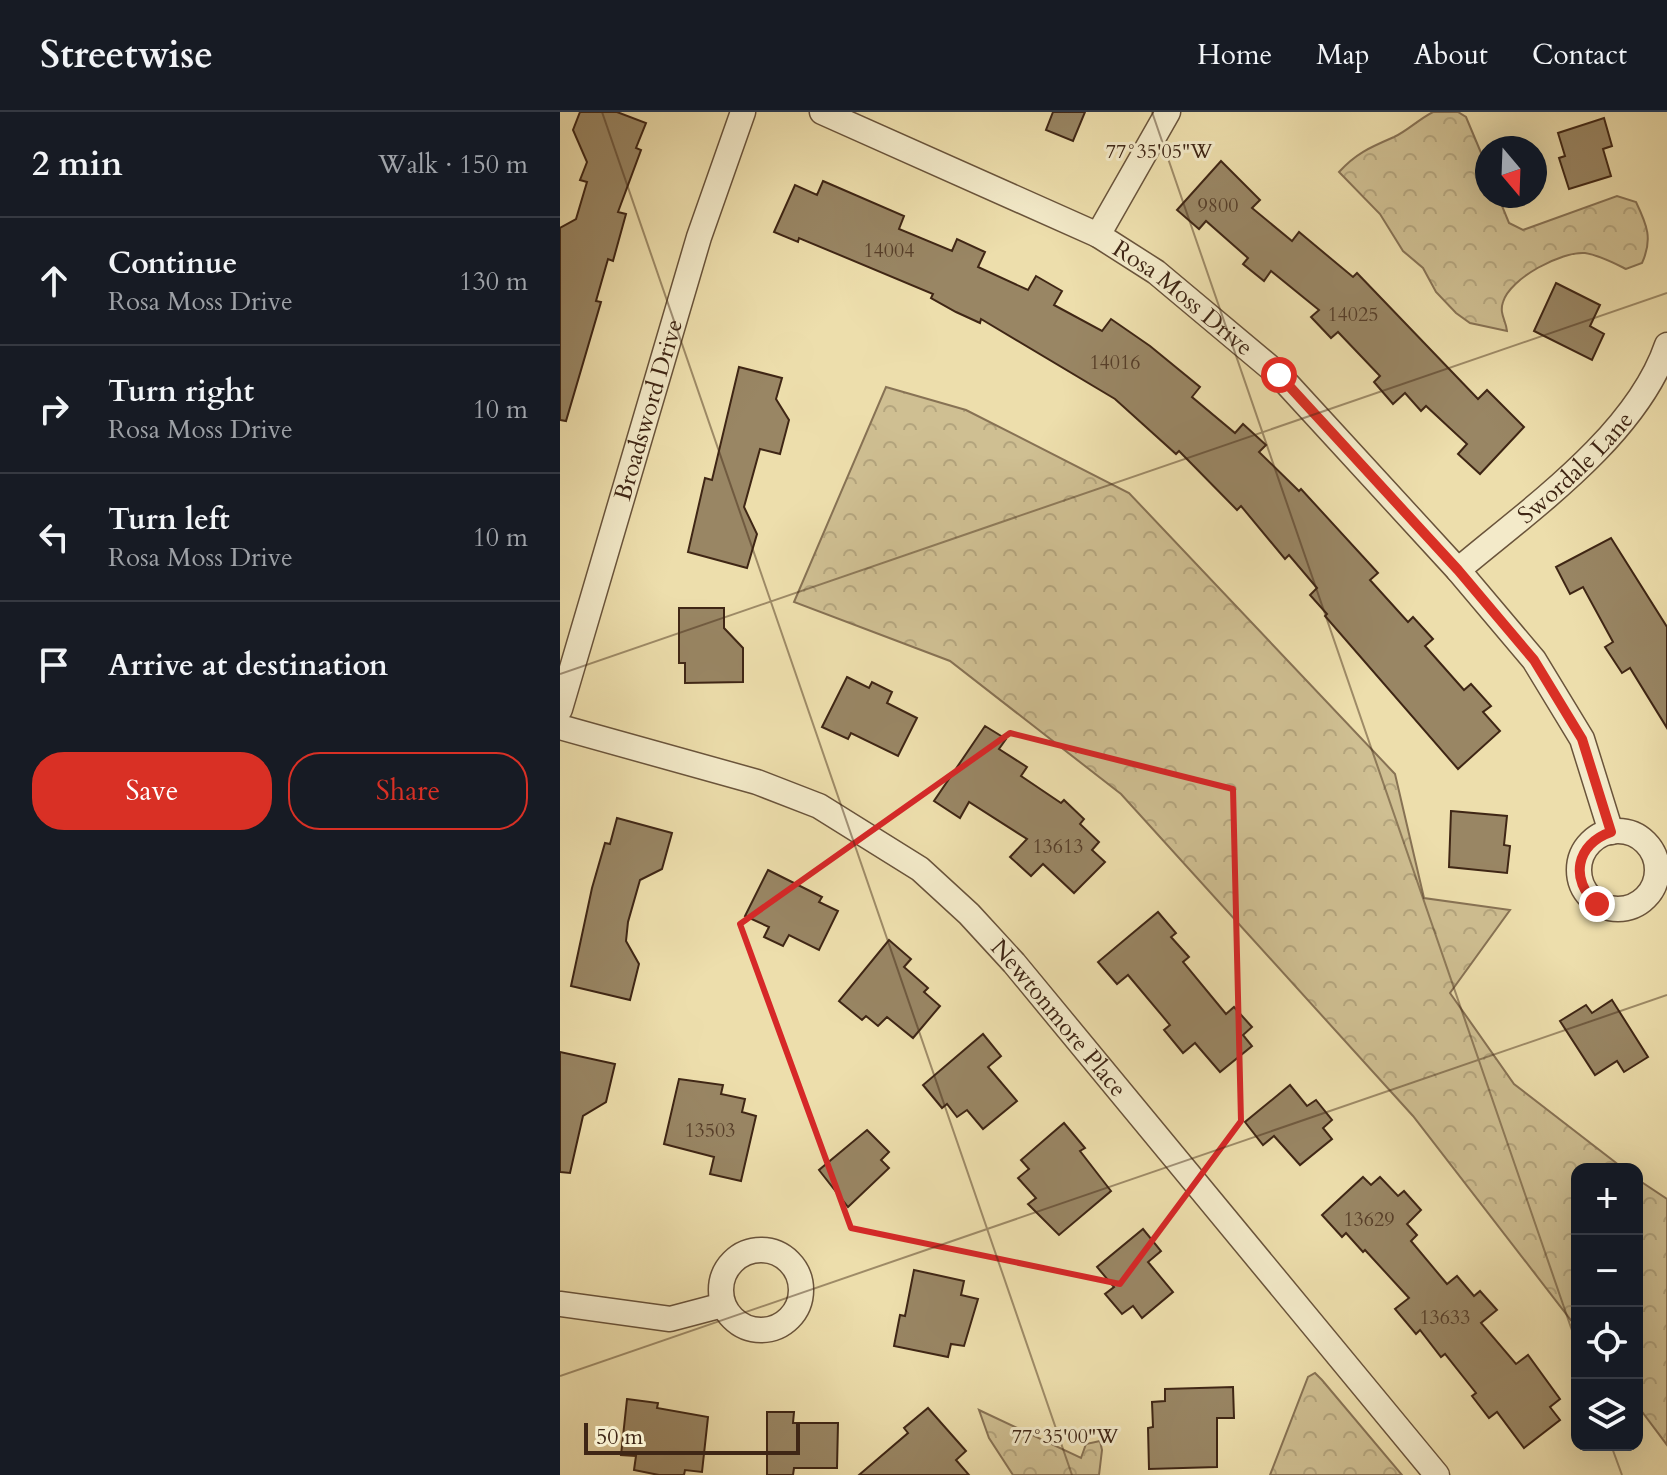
<!DOCTYPE html>
<html lang="en">
<head>
<meta charset="utf-8">
<style>
  body { margin:0; font-family:Cardo,serif; background:#20242c; color:#f1f3f6 }
  .controls { position:absolute; right:24px; bottom:24px; display:grid; overflow:hidden; border-radius:16px; box-shadow:0 8px 32px #0002 }
  .controls button { width:72px; height:72px; display:grid; place-items:center; padding:0; border:0; border-bottom:2px solid #363941; background:#171b24; color:#f1f3f6; font:40px sans-serif }
  .compass { position:absolute; left:915px; top:24px; width:72px; height:72px; border-radius:50%; background:#171b24; box-shadow:0 8px 32px #0002; rotate:161deg }
  .scale { position:absolute; left:24px; bottom:20px; width:216px; box-sizing:border-box; padding-left:8px; border:4px solid #3f2615; border-top:0; font-size:22px; line-height:28px; white-space:nowrap; color:#3f2615; -webkit-text-stroke:6px #f3eac9; paint-order:stroke }
  .stop { position:absolute; width:24px; height:24px; margin:-18px; border:6px solid #d93025; border-radius:50%; background:#fff }
  .stop.end { background:#d93025; border-color:#fff; box-shadow:0 2px 8px #0008 }
  .list { margin:0; padding:0; list-style:none }
  h2 { display:flex; justify-content:space-between; align-items:center; height:104px; margin:0; padding:0 32px; font-size:34px }
  h2 small { font-size:26px; font-weight:400; color:#9ea1a6 }
  .list li { display:grid; grid-template-columns:52px 1fr auto; gap:24px; align-items:center; box-sizing:border-box; height:128px; padding:0 32px; border-top:2px solid #363941 }
  .list b { display:block; font-size:30px; white-space:nowrap }
  .list p { margin:0; font-size:26px; white-space:nowrap; color:#9ea1a6 }
  .list em { font-size:26px; font-style:normal; color:#9ea1a6 }
  .actions { display:flex; gap:16px; padding:24px 32px }
  .actions a { flex:1; padding:18px 0; border:2px solid #d93025; border-radius:32px; text-align:center; font-size:28px; color:#d93025 }
  .actions .main { background:#d93025; color:#fff }
  .icon { flex:none; width:44px; height:44px; fill:none; stroke:currentColor; stroke-width:2; stroke-linecap:round; stroke-linejoin:round }
  .map { position:relative; flex:none; width:1107px; height:1363px; overflow:hidden }
  header { display:flex; align-items:center; gap:48px; box-sizing:border-box; height:112px; padding:0 40px; background:#171b24; border-bottom:2px solid #363941 }
  header strong { font-size:38px }
  nav { display:flex; gap:44px; margin-inline-start:auto; font-size:28px }
  main { display:flex }
  aside { flex:1; background:#171b24 }
  .map>svg:first-child { display:block }
  .forest { fill:url(#forest-crowns); stroke:#877254; stroke-width:2 }
  .building { fill:#998664; stroke:#3f2615; stroke-width:2 }
  .lines { fill:none; stroke-linecap:round; stroke-linejoin:round }
  .minor-casing { stroke:#6a543b; stroke-width:27 }
  .minor { stroke:#f3eac9; stroke-width:24 }
  .route { stroke:#d93025; stroke-width:10 }
  .marked { fill:none; stroke:#d62828; stroke-width:6; stroke-linejoin:round }
  .ticks { fill:none; stroke:#3f2615; stroke-width:2; stroke-opacity:0.45 }
  .labels { text-anchor:middle; stroke-width:6; stroke-linejoin:round; paint-order:stroke }
  .number-label { font-size:20px; fill:#563e29 }
  .street-label { font-size:24px; fill:#3f2615; stroke:#f3eac9 }
  .ticks-label { font-size:20px; text-anchor:middle; fill:#3f2615; stroke:#f3eac9; stroke-width:6; stroke-linejoin:round; paint-order:stroke }
</style>
</head>
<body>
<header>
<strong>Streetwise</strong>
<nav><a>Home</a><a>Map</a><a>About</a><a>Contact</a></nav>
</header>
<main>
<aside>
<h2>2 min<small>Walk · 150 m</small></h2>
<ul class="list">
<li><svg class="icon" aria-label="ahead" viewBox="0 0 24 24"><path d="M12 20V5M6 11l6-6 6 6"/></svg><div><b>Continue</b><p>Rosa Moss Drive</p></div><em>130 m</em></li>
<li><svg class="icon" aria-label="right" viewBox="0 0 24 24"><path d="M7 20v-9h11M14 6l5 5-5 5"/></svg><div><b>Turn right</b><p>Rosa Moss Drive</p></div><em>10 m</em></li>
<li><svg class="icon" aria-label="left" viewBox="0 0 24 24"><path d="M17 20v-9H6M10 6l-5 5 5 5"/></svg><div><b>Turn left</b><p>Rosa Moss Drive</p></div><em>10 m</em></li>
<li><svg class="icon" aria-label="arrive" viewBox="0 0 24 24"><path d="M6 21V4h12l-3 4 3 4H6"/></svg><div><b>Arrive at destination</b></div></li>
</ul>
<div class="actions"><a class="main">Save</a><a>Share</a></div>
</aside>
<div class="map">
<svg width="1107" height="1363" viewBox="0 0 1107 1363">
  <defs>
    <pattern id="forest-crowns" width="20" height="18" patternUnits="userSpaceOnUse" patternTransform="scale(2)"><rect width="20" height="18" fill="#cfbf92"/><path d="M2 6a3 3 0 1 1 6 0M12 15a3 3 0 1 1 6 0" fill="none" stroke="#b3a47d"/></pattern>
  </defs>
  <rect width="100%" height="100%" fill="#eddeac"/>
  <filter id="stains"><feTurbulence type="fractalNoise" baseFrequency=".0025" numOctaves="4"/><feColorMatrix values="0 0 0 0 .2 0 0 0 0 .09 0 0 0 0 .02 0 0 0 .5 -.17"/></filter>
  <radialGradient id="worn" r=".72"><stop offset=".6" stop-color="#630" stop-opacity="0"/><stop offset="1" stop-color="#630" stop-opacity=".3"/></radialGradient>
  <g class="forest">
    <path d="M873 0H898L906 5 927 55V84H938L949 111 963 118 1057 84 1076 90C1087 113 1093 127 1082 151L1066 157C1054 151 1039 143 1025 141 1002 139 950 166 943 190 939 202 946 208 947 219L910 211 896 201 876 180 863 156 843 139 820 102 779 60C796 41 811 35 834 25 847 19 859 7 873 0Z"/>
    <polygon points="326,275 406,298 569,381 835,662 864,786 950,798 890,881 954,972 1064,1057 1017,1057 1017,1216 853,1004 561,682 390,549 234,490"/>
    <polygon points="1077,1067 1107,1087 1107,1333 1077,1293"/>
    <polygon points="755,1261 762,1268 842,1363 710,1363 748,1265"/>
    <polygon points="419,1298 521,1346 526,1332 540,1329 542,1338 539,1363 453,1363 429,1326"/>
  </g>
  <g class="building">
    <polygon points="20,0 57,0 86,11 76,36 81,38 58,100 66,102 53,149 48,147 36,189 41,190 6,309 0,308 0,116 16,107 27,70 20,68 27,50 13,18"/>
    <polygon points="493,0 525,0 513,29 486,18"/>
    <polygon points="1044,6 1052,34 1043,37 1051,64 1009,77 999,46 1005,44 998,21"/>
    <polygon points="661,49 700,88 692,96 732,129 739,120 793,165 797,161 918,287 927,278 964,315 920,362 898,342 907,332 866,294 861,299 845,281 833,292 814,270 820,264 778,220 771,226 751,205 759,198 711,159 704,169 683,152 688,146 646,109 639,117 617,98"/>
    <polygon points="263,69 344,104 339,117 392,139 397,127 425,140 418,155 468,178 476,164 502,179 494,193 542,219 551,207 590,234 640,275 632,285 675,321 683,312 706,333 699,340 739,379 741,377 818,461 810,468 848,510 853,505 873,527 865,534 904,578 911,572 931,594 923,600 940,619 898,657 765,504 767,502 750,483 757,476 729,443 725,447 681,394 677,398 619,339 616,342 555,287 421,207 420,211 396,200 371,186 373,182 239,126 238,130 214,120 235,73 257,83"/>
    <polygon points="996,171 1040,193 1030,214 1044,222 1032,248 974,219"/>
    <polygon points="179,255 222,266 216,287 229,308 220,342 200,337 184,395 197,422 187,456 128,440 145,366 152,368"/>
    <polygon points="1051,426 1107,515 1107,616 1070,556 1062,561 1045,535 1053,530 1023,475 1010,482 996,455"/>
    <polygon points="119,496 164,496 164,516 183,536 183,570 125,571 125,551 119,551"/>
    <polygon points="287,565 309,576 312,570 332,580 327,591 357,606 338,644 291,621 288,627 262,615"/>
    <polygon points="425,614 446,627 439,637 467,655 461,664 501,691 504,688 524,707 520,712 539,730 532,738 545,750 514,781 483,752 471,764 450,745 467,727 409,690 400,706 374,689"/>
    <polygon points="891,699 947,704 944,733 950,734 947,761 889,755"/>
    <polygon points="57,706 112,721 102,757 80,768 68,810 66,829 79,852 70,888 11,874 32,776 45,731 50,732"/>
    <polygon points="208,758 262,785 259,790 278,799 259,838 229,823 223,834 204,825 209,815 185,804"/>
    <polygon points="598,800 616,821 611,825 629,845 623,850 666,902 674,895 692,915 683,923 692,934 660,960 635,931 623,941 604,918 610,913 568,863 557,872 538,850"/>
    <polygon points="329,828 351,847 344,855 368,876 364,880 380,894 353,926 327,905 318,914 306,904 302,908 279,889"/>
    <polygon points="1052,888 1088,945 1064,960 1057,949 1035,963 1000,909 1026,893 1032,901"/>
    <polygon points="423,922 441,944 428,955 457,989 423,1017 407,998 397,1005 387,992 382,996 363,973"/>
    <polygon points="0,940 55,952 46,990 23,1004 10,1061 0,1060"/>
    <polygon points="119,967 163,973 161,982 185,987 182,1000 196,1004 181,1069 150,1062 154,1045 104,1032"/>
    <polygon points="730,973 747,994 756,988 772,1008 763,1016 772,1027 740,1053 714,1024 703,1033 685,1010"/>
    <polygon points="504,1011 525,1036 520,1039 551,1079 499,1123 468,1092 476,1086 458,1066 469,1057 461,1048"/>
    <polygon points="307,1018 329,1040 321,1048 329,1056 288,1095 259,1058"/>
    <polygon points="803,1065 811,1073 820,1065 838,1084 844,1079 861,1098 847,1112 857,1123 851,1129 887,1172 897,1164 914,1184 920,1179 937,1198 921,1211 956,1252 968,1243 1000,1287 990,1295 1000,1308 964,1336 937,1300 929,1306 912,1284 916,1281 885,1242 881,1245 860,1218 856,1222 835,1197 849,1186 805,1138 803,1140 786,1121 782,1125 762,1103"/>
    <polygon points="583,1117 601,1139 588,1150 613,1180 582,1206 573,1194 562,1202 545,1182 554,1175 537,1155"/>
    <polygon points="354,1158 404,1169 401,1183 418,1187 404,1234 391,1232 388,1245 334,1234 340,1203 345,1204"/>
    <polygon points="673,1275 674,1306 657,1306 657,1355 589,1357 588,1316 593,1315 592,1290 605,1289 605,1277"/>
    <polygon points="67,1287 98,1291 97,1296 148,1305 142,1360 125,1358 124,1363 99,1363 74,1358 76,1344 61,1343"/>
    <polygon points="368,1296 406,1339 396,1348 409,1363 299,1363 348,1321 344,1316"/>
    <polygon points="207,1300 234,1300 233,1311 278,1311 277,1356 234,1356 233,1363 207,1363"/>
  </g>
  <g class="lines">
    <g class="minor-casing">
      <g id="minor">
        <path id="s1" d="M262 0 538 123 596 160 719 263 898 458 974 548 1022 627 1051 720"/>
        <polyline points="538,123 608,0"/>
        <path id="s2" d="M898 458C969 398 1076 324 1107 233"/>
        <path id="s3" d="M0 597 139 125 183 0"/>
        <path id="s4" d="M0 615 197 670 259 694 360 757 409 802 454 851 877 1363"/>
        <circle cx="1058" cy="758" r="39"/>
        <circle cx="201" cy="1178" r="40"/>
        <polyline points="0,1192 110,1207 163,1193"/>
      </g>
    </g>
    <use href="#minor" class="minor"/>
  </g>
  <g class="lines">
    <path class="route" d="M719 263 898 458 974 548 1022 627 1051 720C1016 732 1009 768 1037 792"/>
  </g>
  <path class="marked" d="M450 621 673 677 681 1009 560 1172 291 1116 180 812Z"/>
  <path class="ticks" d="M42 0 512 1363M592 0 1017 1233M0 562 1107 181M0 1264 1107 883M1051 1333 1062 1363"/>
  <g class="labels">
    <g class="number-label">
      <text x="658" y="100">9800</text>
      <text x="329" y="145">14004</text>
      <text x="793" y="209">14025</text>
      <text x="555" y="257">14016</text>
      <text x="498" y="741">13613</text>
      <text x="150" y="1025">13503</text>
      <text x="809" y="1114">13629</text>
      <text x="885" y="1212">13633</text>
    </g>
    <g class="street-label">
      <text dy="8" stroke="none"><textPath href="#s1" startOffset="408">Rosa Moss Drive</textPath></text>
      <text dy="8" stroke="none"><textPath href="#s3" startOffset="312">Broadsword Drive</textPath></text>
      <text dy="8" stroke="none"><textPath href="#s2" startOffset="156">Swordale Lane</textPath></text>
      <text dy="8" stroke="none"><textPath href="#s4" startOffset="594">Newtonmore Place</textPath></text>
    </g>
  </g>
  <g class="ticks-label">
    <text x="599" y="46">77°35'05"W</text>
    <text x="505" y="1331">77°35'00"W</text>
  </g>
  <rect width="100%" height="100%" filter="url(#stains)"/>
  <rect width="100%" height="100%" fill="url(#worn)"/>
</svg>
<div class="controls">
<button>+</button>
<button>−</button>
<button><svg class="icon" aria-label="locate" viewBox="0 0 24 24"><circle cx="12" cy="12" r="6"/><path d="M12 2v4M12 18v4M2 12h4M18 12h4"/></svg></button>
<button><svg class="icon" aria-label="layers" viewBox="0 0 24 24"><path d="M12 4l9 5-9 5-9-5zM3 14l9 5 9-5"/></svg></button>
</div>
<svg class="compass" viewBox="-18 -18 36 36"><path d="M0-13l5 13h-10z" fill="#e53935"/><path d="M0 13l5-13h-10z" fill="#9ea1a6"/></svg>
<div class="scale">50 m</div>
<div class="stop" style="left:719px;top:263px"></div>
<div class="stop end" style="left:1037px;top:792px"></div>
</div>
</main>
</body>
</html>
